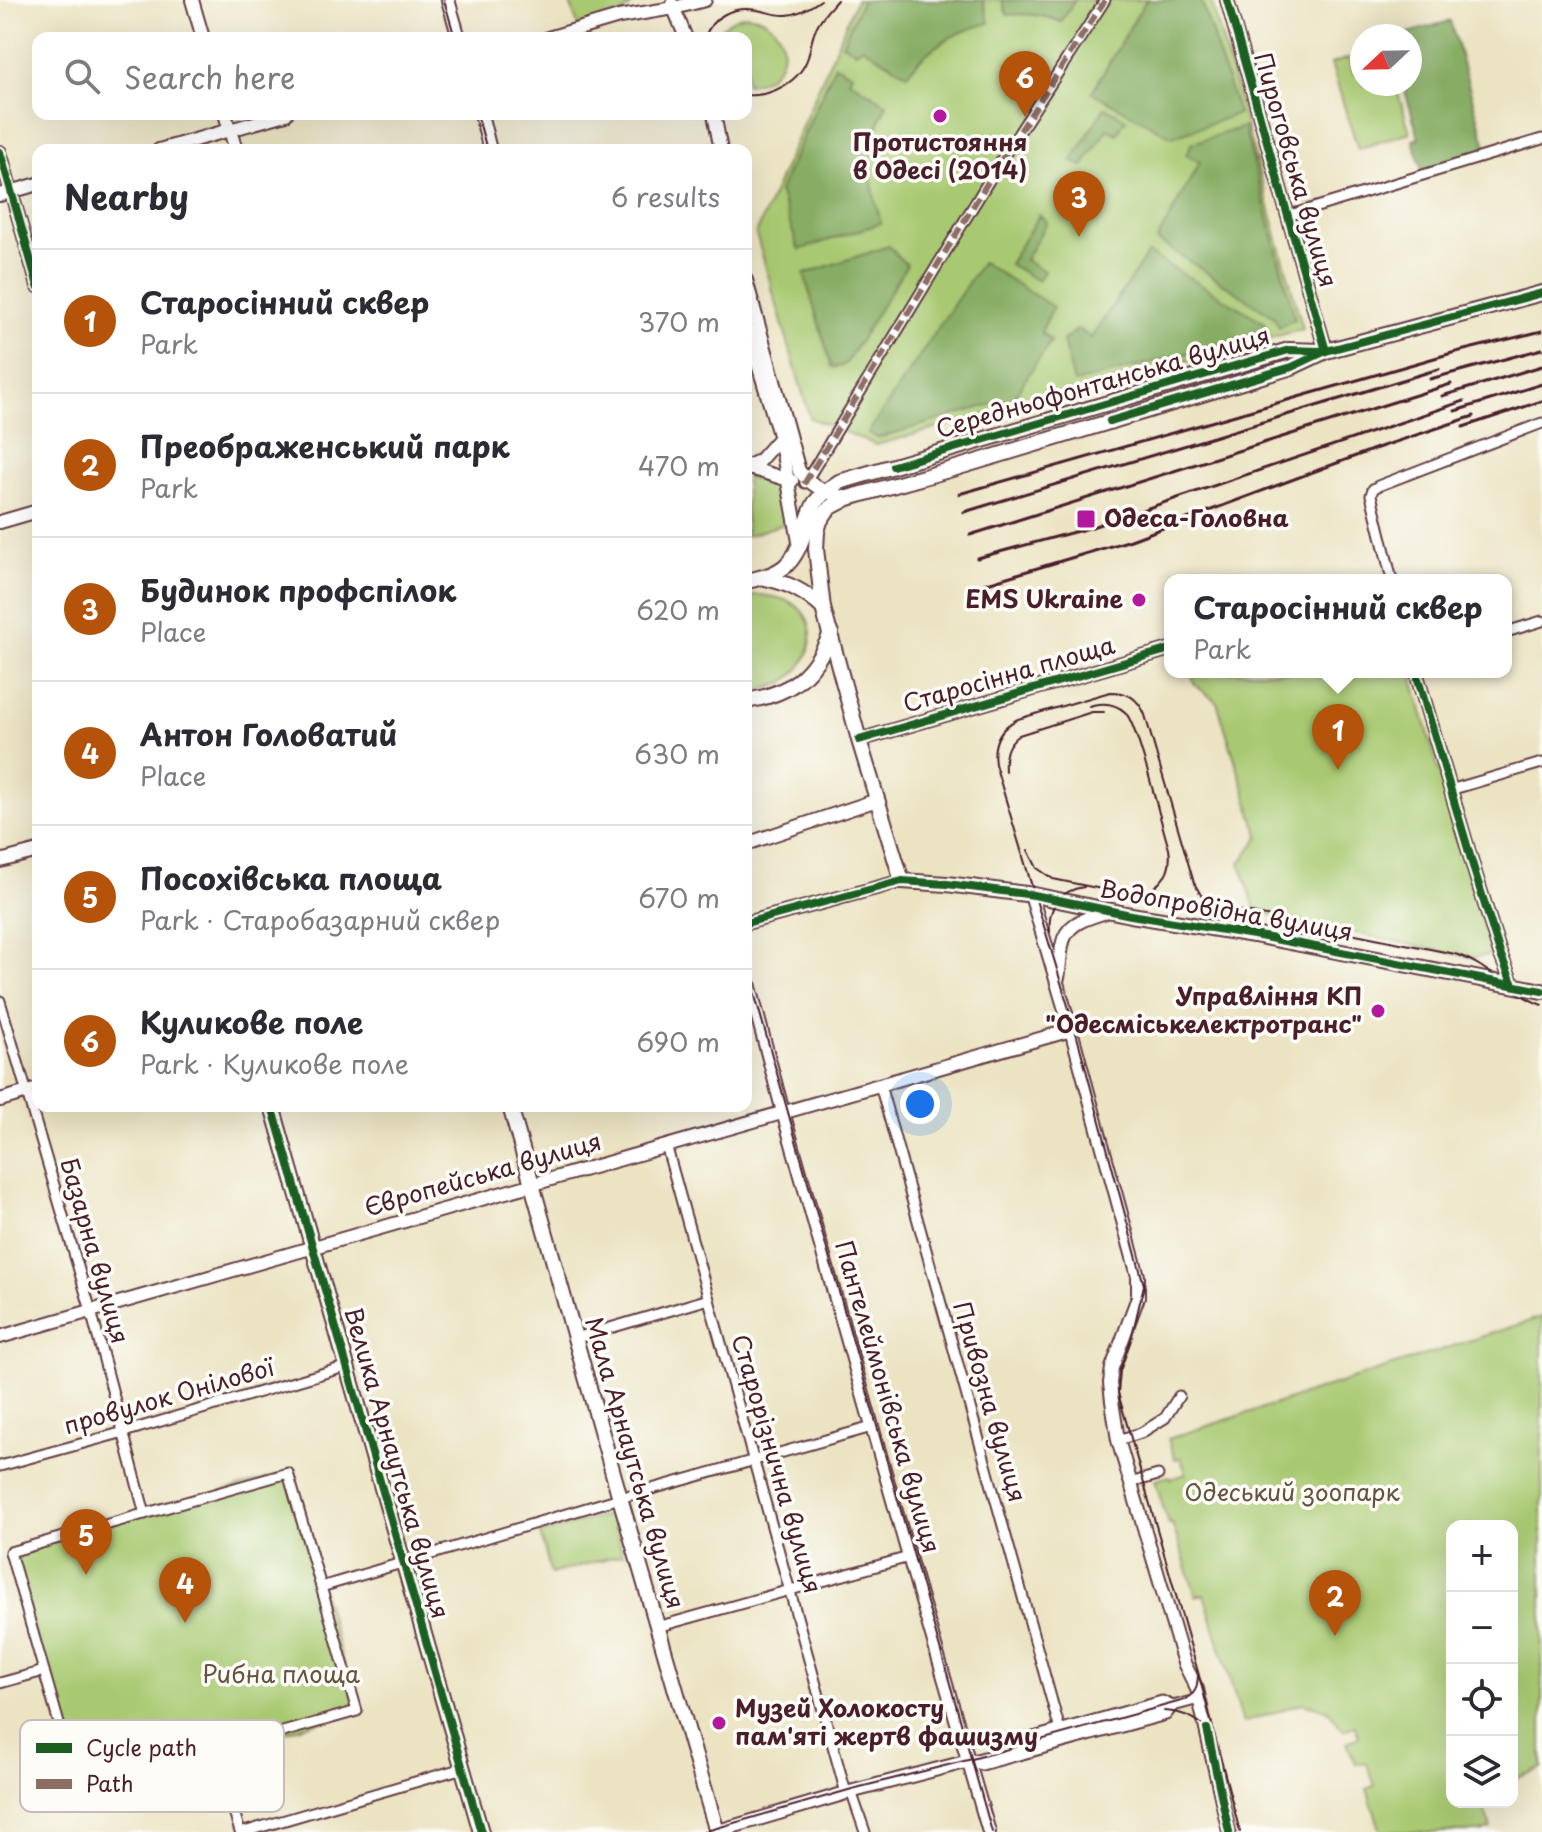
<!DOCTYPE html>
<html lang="en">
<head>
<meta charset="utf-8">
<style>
  body { margin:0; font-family:"Playpen Sans",sans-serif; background:#f2f2f3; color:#2b2b33 }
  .controls { position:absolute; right:24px; bottom:24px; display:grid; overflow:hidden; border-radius:16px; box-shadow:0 8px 32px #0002 }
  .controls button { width:72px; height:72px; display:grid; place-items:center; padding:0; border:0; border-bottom:2px solid #e1e1e2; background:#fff; color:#2b2b33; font:40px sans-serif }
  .compass { position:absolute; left:1350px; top:24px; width:72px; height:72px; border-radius:50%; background:#fff; box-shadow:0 8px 32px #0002; rotate:248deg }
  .you { position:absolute; left:920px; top:1104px; width:28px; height:28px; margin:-20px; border:6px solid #fff; border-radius:50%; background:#1a73e8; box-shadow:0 0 0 12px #1a73e833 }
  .badge { display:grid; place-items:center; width:52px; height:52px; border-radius:50%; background:#b45309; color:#fff; font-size:26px; font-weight:700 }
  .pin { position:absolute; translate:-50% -66px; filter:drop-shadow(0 2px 4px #0008) }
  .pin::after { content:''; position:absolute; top:42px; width:28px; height:24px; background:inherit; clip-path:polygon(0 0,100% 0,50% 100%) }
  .popup { position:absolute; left:1164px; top:574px; width:348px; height:104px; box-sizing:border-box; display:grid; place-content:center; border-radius:16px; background:#fff; filter:drop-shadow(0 2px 6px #0005); font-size:26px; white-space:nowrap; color:#7c7c81 }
  .popup b { font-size:30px; color:#2b2b33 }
  .popup::after { content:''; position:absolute; left:50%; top:100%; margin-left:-16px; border:16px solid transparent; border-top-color:#fff }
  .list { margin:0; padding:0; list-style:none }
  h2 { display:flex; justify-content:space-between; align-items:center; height:104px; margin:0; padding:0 32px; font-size:34px }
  h2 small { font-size:26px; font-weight:400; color:#7c7c81 }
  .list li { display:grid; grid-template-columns:52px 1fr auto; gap:24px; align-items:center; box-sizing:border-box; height:144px; padding:0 32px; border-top:2px solid #e1e1e2 }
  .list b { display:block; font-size:30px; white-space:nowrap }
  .list p { margin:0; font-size:26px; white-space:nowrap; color:#7c7c81 }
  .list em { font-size:26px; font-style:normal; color:#7c7c81 }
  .icon { flex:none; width:44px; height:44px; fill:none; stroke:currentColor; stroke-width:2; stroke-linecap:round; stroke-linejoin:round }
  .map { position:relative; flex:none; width:1542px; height:1832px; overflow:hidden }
  .search { position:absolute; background:#fff; box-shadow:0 8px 32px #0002; left:32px; top:32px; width:720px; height:88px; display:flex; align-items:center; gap:20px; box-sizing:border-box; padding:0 28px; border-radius:16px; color:#7c7c81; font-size:30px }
  .panel { position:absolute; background:#fff; box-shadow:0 8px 32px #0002; left:32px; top:144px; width:720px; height:968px; border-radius:16px }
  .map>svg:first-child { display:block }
  .green { fill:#a8c971; stroke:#79744e; stroke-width:2 }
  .forest { fill:#86ad63; stroke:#686647; stroke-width:2 }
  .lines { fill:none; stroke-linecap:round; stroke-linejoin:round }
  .street-casing { stroke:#623c42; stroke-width:13 }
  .secondary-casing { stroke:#623c42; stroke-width:16 }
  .primary-casing { stroke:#623c42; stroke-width:18 }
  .street { stroke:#fff; stroke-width:9 }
  .secondary { stroke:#fff; stroke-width:12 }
  .primary { stroke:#fff; stroke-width:14 }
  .tram { stroke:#4a1f2b; stroke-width:2 }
  .rail { stroke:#4a1f2b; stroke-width:3 }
  .quiet { stroke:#8d6e63; stroke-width:6; stroke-dasharray:12 6; stroke-linecap:butt }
  .cycleway-casing { stroke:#fdfcf7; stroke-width:13 }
  .cycleway { stroke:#1b5e20; stroke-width:8 }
  .poi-dot { fill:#b5179e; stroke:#fdfcf7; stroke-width:3 }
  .labels { text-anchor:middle; stroke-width:7; stroke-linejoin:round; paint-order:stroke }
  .poi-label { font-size:24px; font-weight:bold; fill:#4a1f2b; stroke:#fdfcf7; text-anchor:start }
  .street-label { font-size:24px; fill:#4a1f2b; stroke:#fdfcf7 }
  .park-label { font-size:24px; fill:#665240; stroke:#fdfcf7 }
  .key { fill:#fdfcf7; stroke:#c7baba; stroke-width:2 }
  .key-label { font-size:22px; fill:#4a1f2b }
</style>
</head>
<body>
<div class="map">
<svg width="1542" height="1832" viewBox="0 0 1542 1832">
  <rect width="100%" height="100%" fill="#fdfcf7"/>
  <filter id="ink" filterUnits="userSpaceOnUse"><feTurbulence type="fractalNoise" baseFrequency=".0125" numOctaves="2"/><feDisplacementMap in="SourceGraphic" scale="16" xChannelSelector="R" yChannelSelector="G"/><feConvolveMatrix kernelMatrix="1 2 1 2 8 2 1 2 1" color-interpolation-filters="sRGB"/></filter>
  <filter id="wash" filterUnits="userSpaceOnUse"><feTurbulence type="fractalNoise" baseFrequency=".006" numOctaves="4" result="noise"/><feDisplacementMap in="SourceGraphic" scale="32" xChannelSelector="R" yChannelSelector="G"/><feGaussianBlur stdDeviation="1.8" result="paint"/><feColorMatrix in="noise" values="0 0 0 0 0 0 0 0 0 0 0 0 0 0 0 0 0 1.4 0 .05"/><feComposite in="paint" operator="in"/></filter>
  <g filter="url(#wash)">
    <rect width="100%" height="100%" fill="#ebe3c2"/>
    <g class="green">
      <polygon points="569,0 638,0 618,17 579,28"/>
      <polygon points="856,0 1211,0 1303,329 876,445 810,418 756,234"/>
      <path d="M746 15C795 19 795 80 746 84V38H716C721 24 732 18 746 15Z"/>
      <polygon points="1349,58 1354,74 1362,72 1362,84 1395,84 1410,132 1358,149 1331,64"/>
      <path d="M746 477C778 484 781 493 790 522L746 536Z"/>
      <path d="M759 595C769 596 780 597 790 602 825 620 812 667 782 683 771 689 758 690 746 692V596Z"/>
      <polygon points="1191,672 1411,672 1491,955 1473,958 1256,912 1240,863 1259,837 1217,702 1194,684"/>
      <polygon points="1542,1317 1542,1768 1512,1780 1512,1526 1452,1526 1452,1802 1481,1802 1491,1828 1481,1832 1381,1832 1367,1789 1375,1786 1367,1763 1355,1763 1347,1742 1359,1737 1355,1726 1343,1730 1328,1710 1302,1703 1243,1723 1204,1594 1196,1596 1172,1523 1168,1524 1155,1480 1170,1476 1171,1479 1186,1474 1181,1458 1175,1459 1168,1439"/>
      <polygon points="288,1473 357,1711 78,1790 10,1552"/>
      <polygon points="611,1514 623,1554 551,1574 540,1534"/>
    </g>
    <g class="forest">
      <path d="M862 0H983L989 23C955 32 929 46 907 74L862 47 856 51 842 44Z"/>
      <path d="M1002 0H1075L1061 22C1043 14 1026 13 1007 15Z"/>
      <polygon points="1146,0 1201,0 1238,114 1172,137 1092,92"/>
      <polygon points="1450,21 1488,153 1422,171 1413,140 1419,138 1403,84 1410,84 1410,36 1398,36"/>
      <path d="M835 65 852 74 849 80 887 104C866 145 868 179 881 223L799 250 779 191Z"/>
      <polygon points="1105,107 1126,119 1117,134 1107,129 1083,167 1072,161"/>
      <polygon points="1244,127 1295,319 1279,327 1274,317 1157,240 1200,162 1186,155 1192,143"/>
      <polygon points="1039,215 1047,222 1025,260 1044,271 1038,281 1009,264"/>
      <path d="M889 246 900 259 907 264 847 362C843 366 839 368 832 367L804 274Z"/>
      <polygon points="1148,253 1263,322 1268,332 1074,383 1063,341 1078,329 1091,338"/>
      <polygon points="982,262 1053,307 1041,332 1051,341 1013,398 878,438 868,433"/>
    </g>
  </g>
  <g filter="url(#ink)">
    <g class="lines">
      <g class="street-casing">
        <g id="street">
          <polyline points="1287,216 1542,139"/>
          <polyline points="805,483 1002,159 1105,0"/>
          <polyline points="1392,580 1371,495 1373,489 1378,486 1542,423"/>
          <polyline points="1506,632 1542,621"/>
          <polyline points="1450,790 1542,763"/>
          <polyline points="0,1001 91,1311 145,1514"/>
          <polyline points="880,1085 1060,1730"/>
          <polyline points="666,1145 846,1793 852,1794 865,1832"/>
          <polyline points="576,1338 709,1299"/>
          <polyline points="1118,1440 1141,1433 1165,1418 1179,1396"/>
          <polyline points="0,1466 124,1432 348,1366"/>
          <polygon points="288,1473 357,1711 78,1790 10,1552"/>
          <polyline points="1130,1483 1158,1475"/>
          <polyline points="321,1587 620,1498 872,1427"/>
          <polyline points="657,1627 909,1557"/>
          <polyline points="0,1683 44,1671"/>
          <polyline points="1019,1741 1162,1701 1173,1706"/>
          <polyline points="216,1751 240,1832"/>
          <polyline points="969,1761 1199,1699"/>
          <polyline points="973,1762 982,1765 1166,1715 1173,1706"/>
          <polyline points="244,1832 463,1768"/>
        </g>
      </g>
      <g class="secondary-casing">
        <g id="secondary">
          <polyline points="192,0 203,38"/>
          <polyline points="448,0 459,38"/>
          <polyline points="1227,0 1326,351"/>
          <polyline points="672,4 686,38"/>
          <polyline points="548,38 619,17 674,8 705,0"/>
          <polyline points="225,114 236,150"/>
          <polyline points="481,114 490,150"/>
          <polyline points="714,114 721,150"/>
          <polyline points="159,150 286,114"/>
          <polyline points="0,152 38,286"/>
          <polyline points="0,195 38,184"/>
          <path d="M746 280 799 471C815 489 826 493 848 498"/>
          <polyline points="746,324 780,438 800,547"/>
          <polyline points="746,467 759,461 782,435"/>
          <polyline points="746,469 753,469 792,481"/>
          <polyline points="0,522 38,511"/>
          <polyline points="1416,672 1476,876 1500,953 1513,985"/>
          <polyline points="859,740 1170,649"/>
          <polyline points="746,844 877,800"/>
          <polyline points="0,861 38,851"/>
          <polyline points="1031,895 1071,1030 1138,1276 1138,1297 1112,1368 1110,1383 1112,1401 1118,1440 1184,1663 1197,1689 1229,1832"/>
          <polyline points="746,923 902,881"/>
          <polyline points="746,972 783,1112 909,1557 989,1832"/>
          <path d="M1058 978C1060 967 1060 957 1062 946 1066 921 1089 918 1109 911"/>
          <polyline points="0,1100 38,1089"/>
          <polyline points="0,1337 1071,1030"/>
          <polyline points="715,1832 846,1793 969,1761"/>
        </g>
      </g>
      <g class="primary-casing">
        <g id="primary">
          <polyline points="1542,293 1326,351 1292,367 956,468 848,498 831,507 826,512 820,521 817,532 816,549 823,608 859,740 902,881 947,884 1034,895 1131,915 1254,935 1542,991"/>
          <path d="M765 578C789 583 805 592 823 608"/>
          <path d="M746 581C780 575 794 566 804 533 807 522 810 512 815 503 821 494 830 488 839 482L1289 350 1322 351"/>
          <path d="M746 701C791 694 814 675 831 633"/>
          <polyline points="272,1106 481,1832"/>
          <polyline points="510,1106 620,1498 717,1832"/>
        </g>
      </g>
      <use href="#street" class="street"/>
      <use href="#secondary" class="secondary"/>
      <use href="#primary" class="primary"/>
      <g class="tram">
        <polyline points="444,0 455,38"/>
        <path d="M705 38C711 16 734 6 756 10 766 11 776 16 787 15 800 14 811 7 821 0"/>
        <path d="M746 95C771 97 800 82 808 57 811 46 812 36 817 26 822 16 830 8 837 0"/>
        <polyline points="477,114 487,150"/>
        <path d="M1089 706C1102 702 1114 702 1125 712 1138 725 1161 824 1169 849 1174 876 1153 896 1127 895"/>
        <path d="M1005 771C1004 756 1006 744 1019 735L1092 712H1104"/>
        <polyline points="1028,850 1037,868 1053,879 1218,913"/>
        <path d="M1050 932C1047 908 1060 890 1084 887"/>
        <polyline points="746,964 992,1832"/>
        <path d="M1164 1711C1184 1712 1201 1719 1212 1736"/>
        <path d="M703 1832 852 1789 972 1759 1185 1700C1196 1693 1197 1688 1198 1676"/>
        <path d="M1240 1832 1198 1672 1118 1393 1120 1371 1131 1340 1144 1285 1075 1029 995 764C992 744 999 728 1018 719L1110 692C1128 692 1138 698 1145 715L1194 883 1201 895 1216 906 1455 954C1488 964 1509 993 1542 1005"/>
      </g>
      <g class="rail">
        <polyline points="1430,379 1542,349"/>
        <polyline points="1442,396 1542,366"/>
        <polyline points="1455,411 1542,384"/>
        <polyline points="1463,427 1542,401"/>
        <polyline points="959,494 1452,353 1542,331"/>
        <polyline points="964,512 1439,369"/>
        <polyline points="970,535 1451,384"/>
        <polyline points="977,558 1089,528 1464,401"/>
        <polyline points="984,584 1131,540 1380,447 1474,416"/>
      </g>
      <polyline class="quiet" points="804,484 1002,159 1105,0"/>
      <g class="cycleway-casing">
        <g id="cycleway">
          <polyline points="1227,0 1326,351"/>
          <polyline points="0,152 38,286"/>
          <polyline points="1110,421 1292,367 1326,351 1542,293"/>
          <polyline points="893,466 1289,350 1322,351"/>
          <polyline points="1418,679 1476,876 1500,953 1513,985"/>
          <polyline points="859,740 1170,649"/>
          <polyline points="746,923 902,881 947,884 1034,895 1131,915 1254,935 1542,991"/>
          <polyline points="272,1106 481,1832"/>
          <polyline points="1207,1729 1229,1832"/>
        </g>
      </g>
      <use href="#cycleway" class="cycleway"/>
    </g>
  </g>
  <g class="poi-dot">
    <circle cx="940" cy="116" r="8"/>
    <rect x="1076" y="509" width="20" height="20" rx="4"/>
    <circle cx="1139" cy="600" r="8"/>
    <circle cx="1378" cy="1011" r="8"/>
    <circle cx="719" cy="1723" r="8"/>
  </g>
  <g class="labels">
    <g class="poi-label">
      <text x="940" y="151" text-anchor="middle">Протистояння<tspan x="940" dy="28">в Одесі (2014)</tspan></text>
      <text x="1104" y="527">Одеса-Головна</text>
      <text x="1123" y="608" text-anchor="end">EMS Ukraine</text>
      <text x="1362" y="1005" text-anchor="end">Управління КП<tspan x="1362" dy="28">"Одесміськелектротранс"</tspan></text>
      <text x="735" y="1717">Музей Холокосту<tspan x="735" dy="28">пам'яті жертв фашизму</tspan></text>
    </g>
    <g class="street-label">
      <text transform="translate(1295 170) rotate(74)" y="8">Пироговська вулиця</text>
      <text transform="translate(1103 383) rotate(-16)" y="8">Середньофонтанська вулиця</text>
      <text transform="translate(1009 675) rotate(-16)" y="8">Старосінна площа</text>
      <text transform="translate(1226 911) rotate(10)" y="8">Водопровідна вулиця</text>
      <text transform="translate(483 1175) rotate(-16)" y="8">Європейська вулиця</text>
      <text transform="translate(94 1251) rotate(74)" y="8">Базарна вулиця</text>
      <text transform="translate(169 1397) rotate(-16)" y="8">провулок Онілової</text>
      <text transform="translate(887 1397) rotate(74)" y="8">Пантелеймонівська вулиця</text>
      <text transform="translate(989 1402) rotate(74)" y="8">Привозна вулиця</text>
      <text transform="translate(396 1463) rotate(74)" y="8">Велика Арнаутська вулиця</text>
      <text transform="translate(634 1463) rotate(74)" y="8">Мала Арнаутська вулиця</text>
      <text transform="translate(776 1464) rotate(74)" y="8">Старорізнична вулиця</text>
    </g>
    <g class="park-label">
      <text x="1292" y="1501">Одеський зоопарк</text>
      <text x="281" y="1683">Рибна площа</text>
    </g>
  </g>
  <rect x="20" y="1720" width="264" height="92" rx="12" class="key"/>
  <rect x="36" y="1743" width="36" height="10" fill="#1b5e20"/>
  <rect x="36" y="1779" width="36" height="10" fill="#8d6e63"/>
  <g class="key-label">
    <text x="86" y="1756">Cycle path</text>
    <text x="86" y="1792">Path</text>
  </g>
</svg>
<div class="controls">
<button>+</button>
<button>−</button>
<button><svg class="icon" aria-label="locate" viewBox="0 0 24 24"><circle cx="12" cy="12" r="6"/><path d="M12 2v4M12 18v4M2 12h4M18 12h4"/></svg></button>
<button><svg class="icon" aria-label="layers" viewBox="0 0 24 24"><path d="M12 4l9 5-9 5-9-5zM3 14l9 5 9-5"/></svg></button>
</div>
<svg class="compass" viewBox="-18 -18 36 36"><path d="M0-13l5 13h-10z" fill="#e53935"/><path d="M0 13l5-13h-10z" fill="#7c7c81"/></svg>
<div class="you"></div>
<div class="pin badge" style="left:1338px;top:770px">1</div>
<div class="popup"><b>Старосінний сквер</b>Park</div>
<div class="pin badge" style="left:1335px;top:1636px">2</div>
<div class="pin badge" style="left:1079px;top:237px">3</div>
<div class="pin badge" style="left:185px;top:1623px">4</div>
<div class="pin badge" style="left:86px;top:1575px">5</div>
<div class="pin badge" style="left:1025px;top:117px">6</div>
<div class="search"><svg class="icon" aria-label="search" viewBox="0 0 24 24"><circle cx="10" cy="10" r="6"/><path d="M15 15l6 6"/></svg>Search here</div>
<section class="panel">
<h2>Nearby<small>6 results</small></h2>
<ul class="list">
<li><span class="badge">1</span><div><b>Старосінний сквер</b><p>Park</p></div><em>370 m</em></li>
<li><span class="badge">2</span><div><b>Преображенський парк</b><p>Park</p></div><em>470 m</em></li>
<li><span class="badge">3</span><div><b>Будинок профспілок</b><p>Place</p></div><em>620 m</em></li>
<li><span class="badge">4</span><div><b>Антон Головатий</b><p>Place</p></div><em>630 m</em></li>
<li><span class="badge">5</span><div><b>Посохівська площа</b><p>Park · Старобазарний сквер</p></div><em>670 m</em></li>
<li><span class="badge">6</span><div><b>Куликове поле</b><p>Park · Куликове поле</p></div><em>690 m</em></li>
</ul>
</section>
</div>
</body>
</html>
